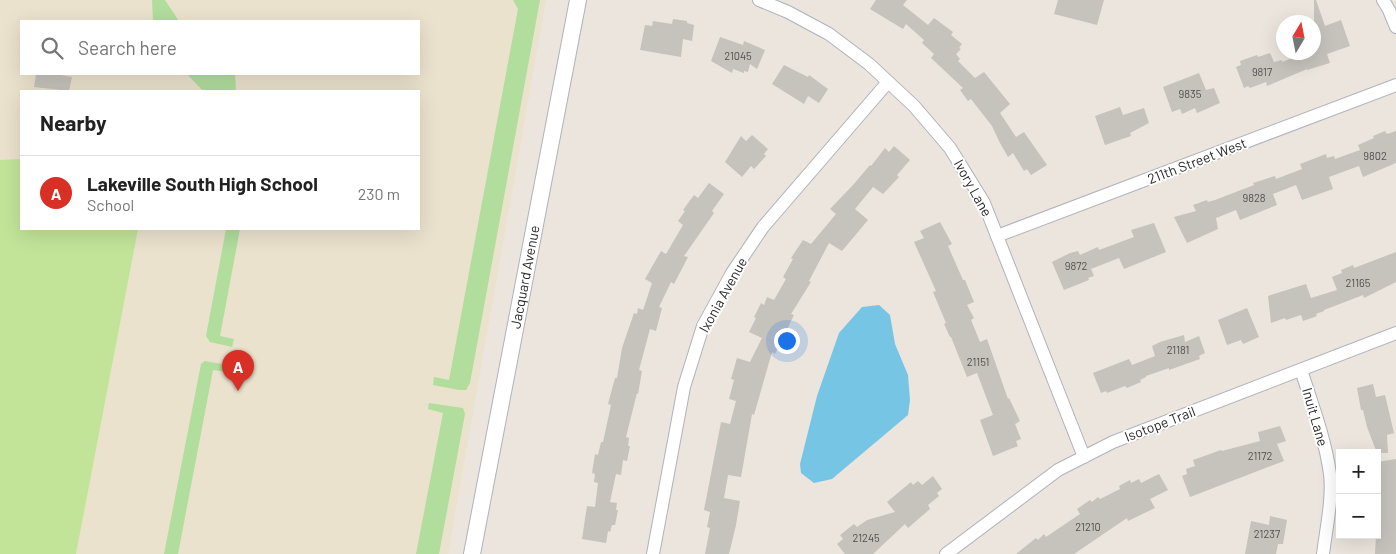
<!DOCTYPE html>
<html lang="en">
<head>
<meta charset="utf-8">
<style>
  body { margin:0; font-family:Barlow,sans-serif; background:#f6f6f6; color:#222 }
  .controls { position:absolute; right:15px; bottom:15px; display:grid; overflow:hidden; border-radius:0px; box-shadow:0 5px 20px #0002 }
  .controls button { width:45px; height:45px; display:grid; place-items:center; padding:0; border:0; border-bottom:1px solid #e0e0e0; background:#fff; color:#222; font:25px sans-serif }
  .compass { position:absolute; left:1276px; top:15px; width:45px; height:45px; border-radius:50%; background:#fff; box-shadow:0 5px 20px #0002; rotate:10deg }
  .you { position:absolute; left:786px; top:340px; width:18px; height:18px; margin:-12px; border:4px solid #fff; border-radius:50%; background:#1a73e8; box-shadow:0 0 0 8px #1a73e833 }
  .badge { display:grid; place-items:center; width:32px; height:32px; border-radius:50%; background:#d93025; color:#fff; font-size:16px; font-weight:700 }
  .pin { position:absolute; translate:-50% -41px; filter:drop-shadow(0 1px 2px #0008) }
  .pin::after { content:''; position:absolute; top:26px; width:18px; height:15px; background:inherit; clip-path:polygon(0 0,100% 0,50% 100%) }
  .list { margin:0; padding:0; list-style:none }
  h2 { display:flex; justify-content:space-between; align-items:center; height:65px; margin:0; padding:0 20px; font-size:21px }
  h2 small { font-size:16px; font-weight:400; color:#767676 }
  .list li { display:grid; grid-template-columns:32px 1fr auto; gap:15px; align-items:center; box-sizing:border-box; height:75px; padding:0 20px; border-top:1px solid #e0e0e0 }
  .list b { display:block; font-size:19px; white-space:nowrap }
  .list p { margin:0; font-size:16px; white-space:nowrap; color:#767676 }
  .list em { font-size:16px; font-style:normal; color:#767676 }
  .icon { flex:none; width:28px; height:28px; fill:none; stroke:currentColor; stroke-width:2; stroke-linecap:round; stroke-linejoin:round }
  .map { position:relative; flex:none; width:1396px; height:554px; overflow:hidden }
  .search { position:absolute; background:#fff; box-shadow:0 5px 20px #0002; left:20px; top:20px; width:400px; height:55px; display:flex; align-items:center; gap:12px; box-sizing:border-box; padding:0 18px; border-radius:0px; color:#767676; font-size:19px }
  .panel { position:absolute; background:#fff; box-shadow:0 5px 20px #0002; left:20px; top:90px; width:400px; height:140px; border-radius:0px }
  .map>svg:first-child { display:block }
  .education { fill:#ebe2cd; fill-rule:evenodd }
  .green { fill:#b1dd9d }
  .pitch { fill:#c2e499 }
  .water { fill:#77c5e5 }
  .building { fill:#c6c2bc }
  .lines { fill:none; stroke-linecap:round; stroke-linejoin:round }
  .minor-casing { stroke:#b0b2bc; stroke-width:14 }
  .tertiary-casing { stroke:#b0b2bc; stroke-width:18 }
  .minor { stroke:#fff; stroke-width:12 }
  .tertiary { stroke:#fff; stroke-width:16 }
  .labels { text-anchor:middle; stroke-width:4; stroke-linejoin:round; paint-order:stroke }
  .number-label { font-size:11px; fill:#51504e }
  .street-label { font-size:14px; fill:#2a2a2a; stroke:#fff }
</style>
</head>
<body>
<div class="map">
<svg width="1396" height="554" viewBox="0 0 1396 554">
  <rect width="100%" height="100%" fill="#ebe5dd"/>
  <path class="education" d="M0 0H546L448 554H0ZM21 21H419V74H21ZM21 91H419V229H21Z"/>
  <g class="green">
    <polygon points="152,0 165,0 179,21 153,21"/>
    <polygon points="513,0 540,0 470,383 466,390 459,390 433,385 434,377 449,380 518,9"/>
    <polygon points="187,74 235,74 236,91 203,91"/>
    <polygon points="226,229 240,229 220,336 234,339 232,347 210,342 206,336"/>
    <polygon points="205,361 228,365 227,372 213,370 178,554 164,554 201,364"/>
    <polygon points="429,403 463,408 465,414 439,554 416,554 443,413 428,409"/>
  </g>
  <polygon class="pitch" points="21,159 21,229 138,229 76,554 0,554 0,160"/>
  <polygon class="water" points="879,305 890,315 895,344 908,375 910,400 908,415 832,479 814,483 801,473 800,464 817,396 839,333 862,307"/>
  <g class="building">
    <polygon points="876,0 907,0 903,5 928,25 934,18 953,32 951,35 962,44 959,48 961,49 956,54 960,59 958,61 975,78 984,72 1010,104 1000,113 1016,137 1024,132 1047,165 1031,175 1027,169 1024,171 1013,153 1008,157 1000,143 992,126 971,99 968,101 960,90 963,88 931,58 934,54 922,43 924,40 906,24 903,29 870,9"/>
    <polygon points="1058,0 1104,0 1097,25 1054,14"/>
    <polygon points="1314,0 1316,0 1325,26 1341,20 1350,46 1327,54 1330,63 1307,70 1307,69 1267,86 1266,82 1250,88 1248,86 1244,88 1236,67 1241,65 1240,61 1257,55 1258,57 1270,53 1274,62 1282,60 1282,62 1308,52 1314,52"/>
    <polygon points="673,19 687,21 687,23 694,25 692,41 683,39 681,57 640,50 645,25 652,26 653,21 672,24"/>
    <polygon points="720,37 743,45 744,41 765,50 757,69 750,64 748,72 744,71 744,73 733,69 732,73 711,61"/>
    <polygon points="784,65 808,77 809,75 828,89 819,103 808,96 804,104 772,84"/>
    <polygon points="1199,73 1206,90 1214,88 1220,103 1197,113 1195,108 1182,114 1180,109 1172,112 1163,87"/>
    <polygon points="36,74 55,74 72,77 69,91 34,87"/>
    <polygon points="1120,107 1123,115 1144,108 1149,123 1130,133 1131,136 1105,145 1095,116"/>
    <polygon points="1385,131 1387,134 1396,131 1396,163 1363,177 1359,166 1329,177 1333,189 1302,200 1296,185 1273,194 1277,205 1240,220 1236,210 1216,218 1218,229 1187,243 1174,217 1196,211 1193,205 1207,200 1208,202 1215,200 1254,185 1253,183 1275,176 1276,179 1302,169 1300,164 1326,154 1327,158 1334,156 1335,159 1360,150 1358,145 1374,138 1373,136"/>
    <polygon points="752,135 768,149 764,154 766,156 754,169 751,166 742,177 725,162 741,136 746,141"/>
    <polygon points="894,146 910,160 897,175 899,177 883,194 873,187 855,209 868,220 842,251 829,243 809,281 811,282 791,314 794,315 775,354 772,352 754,415 752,414 741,477 728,475 724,498 740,501 736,525 729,554 705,554 710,528 707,527 710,512 704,510 721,422 730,424 736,401 729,399 734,380 731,379 737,358 750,362 762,338 749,332 756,318 754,317 761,303 764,305 767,297 774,300 786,279 783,277 793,259 791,258 803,240 811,244 836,214 830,209 853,185 870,165 871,166 885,148 889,152"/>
    <polygon points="709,183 724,194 712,211 714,213 684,256 688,257 674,284 671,282 659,307 662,308 656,331 650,329 639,370 642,371 638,394 637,393 626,437 629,438 628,446 630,446 627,461 623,460 621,475 616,474 610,502 617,503 616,510 618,510 615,525 612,525 610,532 608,531 606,543 582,539 587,506 595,507 598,483 594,482 595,474 592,473 595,454 598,455 601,442 603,442 611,405 608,404 615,378 617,378 622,348 634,313 637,314 638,308 643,310 652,283 645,279 661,251 666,254 683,225 678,221 685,211 683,210 694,195 698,198"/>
    <polygon points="940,222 952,244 948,246 963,280 965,280 974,302 967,305 974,318 971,320 980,342 987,339 1008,399 1009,398 1020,421 1015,424 1021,439 1016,441 1018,446 993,456 980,420 993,415 977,373 967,377 951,337 950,337 944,324 946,323 933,292 936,291 914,242 924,238 920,231"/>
    <polygon points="1154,223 1166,252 1124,269 1119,258 1091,269 1094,276 1088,278 1089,280 1064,290 1052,262 1070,253 1078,251 1080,255 1098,247 1099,250 1134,237 1131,230"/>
    <polygon points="1396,252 1396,282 1364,298 1363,295 1324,310 1324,311 1316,314 1317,316 1303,321 1301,315 1286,320 1285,318 1271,323 1268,296 1306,284 1311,298 1337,290 1332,277 1342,273 1341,270 1353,265 1354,268"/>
    <polygon points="1247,308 1259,337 1243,344 1241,340 1227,345 1218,320"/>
    <polygon points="1184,335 1185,342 1199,336 1205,353 1199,356 1200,359 1169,370 1169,368 1146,376 1146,377 1140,380 1141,382 1127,388 1125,386 1107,393 1106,391 1101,393 1093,373 1129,359 1132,365 1155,356 1152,346 1160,342"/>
    <polygon points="1373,384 1376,397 1385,395 1394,433 1387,435 1388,453 1377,453 1367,427 1363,410 1361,410 1357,388"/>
    <polygon points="1280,426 1286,441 1277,444 1284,461 1190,497 1182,476 1187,474 1186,469 1195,466 1193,460 1221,450 1222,451 1260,441 1258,432"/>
    <polygon points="1396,459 1396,554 1375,554 1376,535 1377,535 1377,512 1380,476 1377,476 1377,462"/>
    <polygon points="1159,474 1168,490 1150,499 1155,508 1128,521 1127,518 1074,554 1016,554 1036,538 1038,540 1044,534 1046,537 1080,514 1077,509 1090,500 1092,502 1098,497 1100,499 1120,489 1119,486 1130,480 1131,483 1139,479 1141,483"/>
    <polygon points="933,476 942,489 937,493 939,496 928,505 930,509 908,528 905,524 873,554 845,554 837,544 843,539 840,535 854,524 857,527 867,520 895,512 887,502 911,482 913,485 918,481 922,485"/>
    <polygon points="1270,516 1287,520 1283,544 1278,544 1276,554 1245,554 1251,521 1269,525"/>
  </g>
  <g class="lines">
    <g class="minor-casing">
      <g id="minor">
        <polyline points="759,0 788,12 829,34 869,64 914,106 950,148 984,203 1084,457"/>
        <polyline points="1383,0 1389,10 1396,27"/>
        <polyline points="997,236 1396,85"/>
        <path d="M1301 370C1312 404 1325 438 1330 474 1333 497 1326 530 1323 554"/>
        <polyline points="653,554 684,387 703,326 732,273 763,227 888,82"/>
        <polyline points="946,554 1058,470 1113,442 1396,333"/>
      </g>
    </g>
    <g class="tertiary-casing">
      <g id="tertiary">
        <path id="s1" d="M472 554 578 0"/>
      </g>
    </g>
    <use href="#minor" class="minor"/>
    <use href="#tertiary" class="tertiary"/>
  </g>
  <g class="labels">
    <g class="number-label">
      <text x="738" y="60">21045</text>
      <text x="1262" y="76">9817</text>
      <text x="1190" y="98">9835</text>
      <text x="1375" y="160">9802</text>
      <text x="1254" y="202">9828</text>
      <text x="1076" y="270">9872</text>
      <text x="1358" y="287">21165</text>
      <text x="1178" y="354">21181</text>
      <text x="978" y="366">21151</text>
      <text x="1260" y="460">21172</text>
      <text x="1088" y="531">21210</text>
      <text x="1267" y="538">21237</text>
      <text x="866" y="542">21245</text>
    </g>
    <g class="street-label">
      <text transform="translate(1197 161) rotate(-21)" y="5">211th Street West</text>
      <text transform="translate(973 188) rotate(61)" y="5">Ivory Lane</text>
      <text dy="5" stroke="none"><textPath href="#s1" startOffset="282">Jacquard Avenue</textPath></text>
      <text transform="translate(723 295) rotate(-61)" y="5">Ixonia Avenue</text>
      <text transform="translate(1315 417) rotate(74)" y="5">Inuit Lane</text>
      <text transform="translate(1160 424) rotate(-21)" y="5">Isotope Trail</text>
    </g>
  </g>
</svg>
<div class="controls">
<button>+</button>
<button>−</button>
</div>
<svg class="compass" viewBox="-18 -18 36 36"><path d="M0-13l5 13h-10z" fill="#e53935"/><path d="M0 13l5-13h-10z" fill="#767676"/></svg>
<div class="you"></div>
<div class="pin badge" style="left:238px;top:391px">A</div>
<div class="search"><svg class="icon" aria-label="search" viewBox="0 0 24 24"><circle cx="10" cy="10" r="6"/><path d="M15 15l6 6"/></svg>Search here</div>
<section class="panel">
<h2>Nearby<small></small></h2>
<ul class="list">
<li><span class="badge">A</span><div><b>Lakeville South High School</b><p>School</p></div><em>230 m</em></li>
</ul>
</section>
</div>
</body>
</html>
